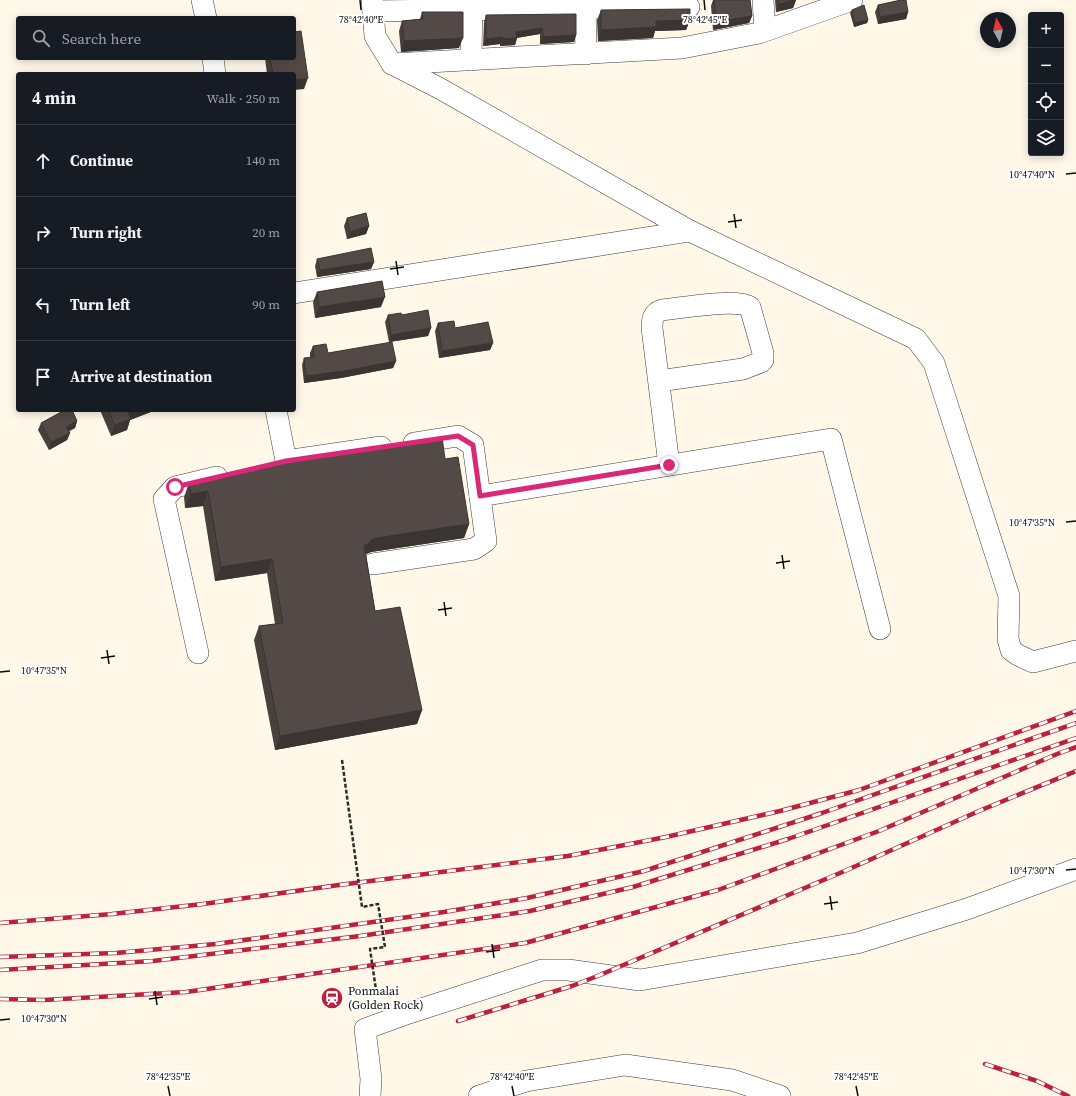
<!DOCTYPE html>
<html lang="en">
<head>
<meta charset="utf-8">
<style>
  body { margin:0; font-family:"Source Serif 4",serif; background:#20242c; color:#f1f3f6 }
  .controls { position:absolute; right:12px; top:12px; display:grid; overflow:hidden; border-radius:4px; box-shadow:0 2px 10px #0003 }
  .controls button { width:36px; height:36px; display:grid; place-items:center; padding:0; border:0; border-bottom:1px solid #363941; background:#171b24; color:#f1f3f6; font:20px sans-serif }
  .compass { position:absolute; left:980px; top:12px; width:36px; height:36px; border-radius:50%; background:#171b24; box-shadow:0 2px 10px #0003; rotate:352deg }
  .stop { position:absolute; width:12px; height:12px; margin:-9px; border:3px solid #db2777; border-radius:50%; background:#fff }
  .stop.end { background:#db2777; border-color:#fff; box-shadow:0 1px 4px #0008 }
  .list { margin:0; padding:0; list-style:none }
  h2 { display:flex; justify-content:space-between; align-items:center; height:52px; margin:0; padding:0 16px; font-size:17px }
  h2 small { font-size:13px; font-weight:400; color:#9ea1a6 }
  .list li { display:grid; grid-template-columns:26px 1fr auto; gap:12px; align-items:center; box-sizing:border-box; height:72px; padding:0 16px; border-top:1px solid #363941 }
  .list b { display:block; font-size:15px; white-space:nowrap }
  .list em { font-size:13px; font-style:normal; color:#9ea1a6 }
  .icon { flex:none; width:22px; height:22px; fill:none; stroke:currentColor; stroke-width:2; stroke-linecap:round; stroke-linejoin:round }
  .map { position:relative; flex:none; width:1076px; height:1096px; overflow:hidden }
  .search { position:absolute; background:#171b24; box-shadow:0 2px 10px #0003; left:16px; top:16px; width:280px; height:44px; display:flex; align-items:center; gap:10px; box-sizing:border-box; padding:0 14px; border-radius:4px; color:#9ea1a6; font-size:15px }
  .panel { position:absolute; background:#171b24; box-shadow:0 2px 10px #0003; left:16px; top:72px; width:280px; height:340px; border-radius:4px }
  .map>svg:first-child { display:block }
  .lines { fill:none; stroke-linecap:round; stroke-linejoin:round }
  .minor-casing { stroke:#3d3d3d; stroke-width:22 }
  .minor { stroke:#fff; stroke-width:21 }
  .rail-casing { stroke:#bc203d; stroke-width:4.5 }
  .rail { stroke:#fff; stroke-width:3; stroke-dasharray:9; stroke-linecap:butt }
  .path-bridge { stroke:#2c2c2c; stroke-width:2.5; stroke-dasharray:4 2; stroke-linecap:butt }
  .wall { fill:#47403d }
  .shaded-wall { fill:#3a3432 }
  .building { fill:#534a47; stroke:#3a3432 }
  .route { stroke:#db2777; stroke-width:5 }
  .ticks { fill:none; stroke:#0a0a0a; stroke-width:1.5 }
  .labels { text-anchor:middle; stroke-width:4; stroke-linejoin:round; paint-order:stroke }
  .poi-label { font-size:12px; fill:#0a0a0a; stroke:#fff; text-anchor:start }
  .ticks-label { font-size:10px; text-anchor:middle; fill:#0a0a0a; stroke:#fff; stroke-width:4; stroke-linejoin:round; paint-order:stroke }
</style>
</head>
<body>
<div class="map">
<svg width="1076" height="1096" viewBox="0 0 1076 1096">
  <rect width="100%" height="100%" fill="#fff7e8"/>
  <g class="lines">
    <g class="minor-casing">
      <g id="minor">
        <polyline points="202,0 206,18"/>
        <polyline points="372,0 375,36 392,64 682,48 759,33 852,0"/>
        <polyline points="585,0 586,54"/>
        <polyline points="763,0 765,30"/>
        <polyline points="373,11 689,7"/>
        <polyline points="213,58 215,74"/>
        <polyline points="471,60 472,0"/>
        <polyline points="392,64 439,88 690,231 916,339 934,363 1009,596 1008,639 1011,650 1018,655 1033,662 1076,651"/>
        <polyline points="294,293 690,231"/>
        <path d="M659 381 743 369 761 362 763 360V353L750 307C736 298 681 308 662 310 653 313 652 319 652 328L669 465"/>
        <polyline points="276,410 286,461 381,447"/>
        <polyline points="480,496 831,439 880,629"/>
        <polyline points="373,564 474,549 486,541 473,445 458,436 414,443"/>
        <polyline points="198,653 164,499 175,487 217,477"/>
        <polyline points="370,1096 371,1079 365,1029 409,1013 542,970 568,970 640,980 857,943 967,909 1076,869"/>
        <polyline points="479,1096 526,1081 625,1065 732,1080 780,1096"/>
      </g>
    </g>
    <use href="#minor" class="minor"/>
    <g class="rail-casing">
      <g id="rail">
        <polyline points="0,923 112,914 203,904 339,885 568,856 666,837 780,811 859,790 1076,711"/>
        <polyline points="0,957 116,953 216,944 444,912 527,898 644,871 822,813 1076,723"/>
        <polyline points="0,970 153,961 360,936 530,911 633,887 788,839 1076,738"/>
        <polyline points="0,999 44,1000 186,992 525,943 718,890 879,831 1057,754 1076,747"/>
        <polyline points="458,1021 572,986 600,975 847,870 979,811 1076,771"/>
        <polyline points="985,1064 1037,1081 1068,1096"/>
      </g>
    </g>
    <use href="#rail" class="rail"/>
    <polyline class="path-bridge" points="342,760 362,907 378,904 385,947 370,949 376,990"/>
  </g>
  <g class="wall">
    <polygon points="713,0 750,0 752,16 749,23 713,30 711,6"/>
    <polygon points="775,0 796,0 793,8 776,12"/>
    <polygon points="878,5 908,12 906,19 878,24 875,12"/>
    <polygon points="601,10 690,20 686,30 655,31 653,38 598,41 597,20"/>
    <polygon points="852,10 868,20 867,23 854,27 850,13"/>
    <polygon points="422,12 459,48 401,52 399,31 402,21 420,19"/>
    <polygon points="486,15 576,35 574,42 540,44 540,34 517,38 515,45 500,46 500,44 483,46 484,22"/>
    <polygon points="265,58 294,58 304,89 294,74 267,74"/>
    <polygon points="347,218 369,226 366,234 347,239 344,226"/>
    <polygon points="317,259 374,262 371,269 317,277 315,266"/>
    <polygon points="317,292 381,307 315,318 313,302"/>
    <polygon points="388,315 402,315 431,328 428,336 389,342 385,322"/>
    <polygon points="438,323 455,328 493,343 490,350 439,358 435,331"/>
    <polygon points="313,346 328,353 396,361 393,368 341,378 304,383 302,365 304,358 310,358 310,353"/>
    <polygon points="100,410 156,410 130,420 127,430 111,436"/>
    <polygon points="77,421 75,428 69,431 70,433 67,440 49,450 38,430 41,423"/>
    <polygon points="445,459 469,524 464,538 371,552 366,554 375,611 422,710 417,724 275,750 254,640 259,626 275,624 267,573 215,581 203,506 185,508 184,497 189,483"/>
  </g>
  <g class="shaded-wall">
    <polygon points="796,0 793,8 776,12 779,4"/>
    <polygon points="908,12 906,19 878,24 880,17"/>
    <polygon points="752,16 749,23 713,30 716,22"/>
    <polygon points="690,20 686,30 655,31 653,38 598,41 601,30 656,21"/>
    <polygon points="868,20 867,23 854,27 855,23"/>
    <polygon points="542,28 540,34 515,38 517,38 515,45 500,46 503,39 516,32"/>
    <polygon points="576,35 574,42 540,44 543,37"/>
    <polygon points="503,37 500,44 483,46 486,39"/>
    <polygon points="463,38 459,48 401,52 404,41"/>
    <polygon points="308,78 304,89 294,90 294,80"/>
    <polygon points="369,226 366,234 347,239 350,232"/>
    <polygon points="374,262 371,269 317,277 320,270"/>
    <polygon points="385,297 381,307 315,318 319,307"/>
    <polygon points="431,328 428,336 389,342 391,335"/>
    <polygon points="493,343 490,350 439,358 442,351"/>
    <polygon points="396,361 393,368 341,378 304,383 306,376"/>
    <polygon points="133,410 156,410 130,420 127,430 111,436 115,425 128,412"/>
    <polygon points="77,421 75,428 64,434 66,427"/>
    <polygon points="70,433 67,440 49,450 51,442"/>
    <polygon points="208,491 203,506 185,508 191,494"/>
    <polygon points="469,524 464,538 371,552 366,554 364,545 371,540 376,538"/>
    <polygon points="272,559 267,573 215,581 221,567"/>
    <polygon points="422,710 417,724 275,750 280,736"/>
  </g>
  <g class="building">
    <polygon points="714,0 750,0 752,16 716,22"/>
    <polygon points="779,0 796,0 779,4"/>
    <polygon points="901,0 906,0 908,12 880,17 878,5"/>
    <polygon points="864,5 868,20 855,23 852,10"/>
    <polygon points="690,9 690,20 656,21 656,27 601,30 601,10"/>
    <polygon points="422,12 463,12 463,38 404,41 402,21 423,19"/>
    <polygon points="576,14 576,35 543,37 542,28 516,32 517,38 503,39 503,37 486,39 486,15"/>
    <polygon points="301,31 308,78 294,80 294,74 273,74 270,58 294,58 294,32"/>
    <polygon points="366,213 369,226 350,232 347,218"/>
    <polygon points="371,248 374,262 320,270 317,259"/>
    <polygon points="382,281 385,297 319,307 317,292"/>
    <polygon points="428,310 431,328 391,335 388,315 401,313 402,315"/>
    <polygon points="454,321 455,328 488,322 493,343 442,351 438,323"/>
    <polygon points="392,342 396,361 344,371 306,376 304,358 314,357 313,346 326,344 328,353"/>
    <polygon points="65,410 72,410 77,421 66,427 70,433 51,442 41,423"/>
    <polygon points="108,410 133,410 128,412 131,419 115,425"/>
    <polygon points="442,437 445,459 458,457 469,524 376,538 371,540 367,545 364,545 375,611 400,607 422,710 280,736 259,626 283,623 272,559 221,567 208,491 191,494 189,483 269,464"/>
  </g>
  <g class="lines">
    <polyline class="route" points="175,487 286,461 458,436 473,445 480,496 669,465"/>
  </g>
  <path class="ticks" d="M360 0 361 10M704 0 705 10M1066 174 1076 173M734 214 736 228M728 222 742 220M396 261 398 275M390 269 404 267M1066 522 1076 521M782 555 784 569M776 563 790 561M444 602 446 616M438 610 452 608M107 650 109 664M101 658 115 656M0 672 10 671M1066 870 1076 869M830 896 832 910M824 904 838 902M492 944 494 958M486 952 500 950M155 991 157 1005M149 999 163 997M0 1020 10 1019M168 1086 170 1096M512 1086 514 1096M856 1086 858 1096"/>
  <defs>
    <g id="station-disc" transform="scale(1.15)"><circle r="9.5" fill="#bc203d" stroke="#fff"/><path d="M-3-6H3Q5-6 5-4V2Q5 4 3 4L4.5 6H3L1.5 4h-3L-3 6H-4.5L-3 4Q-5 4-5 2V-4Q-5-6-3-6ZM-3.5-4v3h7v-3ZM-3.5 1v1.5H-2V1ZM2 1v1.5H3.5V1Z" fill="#fff"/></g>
  </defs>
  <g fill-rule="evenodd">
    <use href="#station-disc" x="332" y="998"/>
  </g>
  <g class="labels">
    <g class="poi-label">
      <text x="348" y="995">Ponmalai<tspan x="348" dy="14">(Golden Rock)</tspan></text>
    </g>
  </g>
  <g class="ticks-label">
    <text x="361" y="23">78°42'40"E</text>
    <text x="705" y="23">78°42'45"E</text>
    <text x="1032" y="178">10°47'40"N</text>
    <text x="1032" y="526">10°47'35"N</text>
    <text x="44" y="674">10°47'35"N</text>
    <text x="1032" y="874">10°47'30"N</text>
    <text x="44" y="1022">10°47'30"N</text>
    <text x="168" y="1080">78°42'35"E</text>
    <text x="512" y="1080">78°42'40"E</text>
    <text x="856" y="1080">78°42'45"E</text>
  </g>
</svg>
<div class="controls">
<button>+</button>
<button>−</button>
<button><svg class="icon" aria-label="locate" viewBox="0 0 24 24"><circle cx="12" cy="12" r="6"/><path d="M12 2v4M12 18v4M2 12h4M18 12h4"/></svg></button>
<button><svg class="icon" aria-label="layers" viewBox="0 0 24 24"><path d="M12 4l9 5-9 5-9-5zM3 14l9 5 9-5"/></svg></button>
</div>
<svg class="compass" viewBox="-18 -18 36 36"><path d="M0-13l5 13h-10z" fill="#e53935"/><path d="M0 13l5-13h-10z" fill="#9ea1a6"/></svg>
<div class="stop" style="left:175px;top:487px"></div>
<div class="stop end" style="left:669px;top:465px"></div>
<div class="search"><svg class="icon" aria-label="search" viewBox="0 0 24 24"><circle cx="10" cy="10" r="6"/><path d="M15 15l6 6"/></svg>Search here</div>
<section class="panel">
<h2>4 min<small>Walk · 250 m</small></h2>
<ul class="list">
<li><svg class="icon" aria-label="ahead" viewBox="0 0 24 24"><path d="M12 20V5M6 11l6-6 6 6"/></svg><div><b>Continue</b></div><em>140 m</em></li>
<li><svg class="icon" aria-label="right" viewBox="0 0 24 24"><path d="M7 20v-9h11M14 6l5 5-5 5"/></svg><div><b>Turn right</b></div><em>20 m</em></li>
<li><svg class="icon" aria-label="left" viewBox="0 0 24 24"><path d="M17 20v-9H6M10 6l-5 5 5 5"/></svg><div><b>Turn left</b></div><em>90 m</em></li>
<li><svg class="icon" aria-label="arrive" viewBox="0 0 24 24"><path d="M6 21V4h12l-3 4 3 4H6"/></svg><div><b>Arrive at destination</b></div></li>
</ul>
</section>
</div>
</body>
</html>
